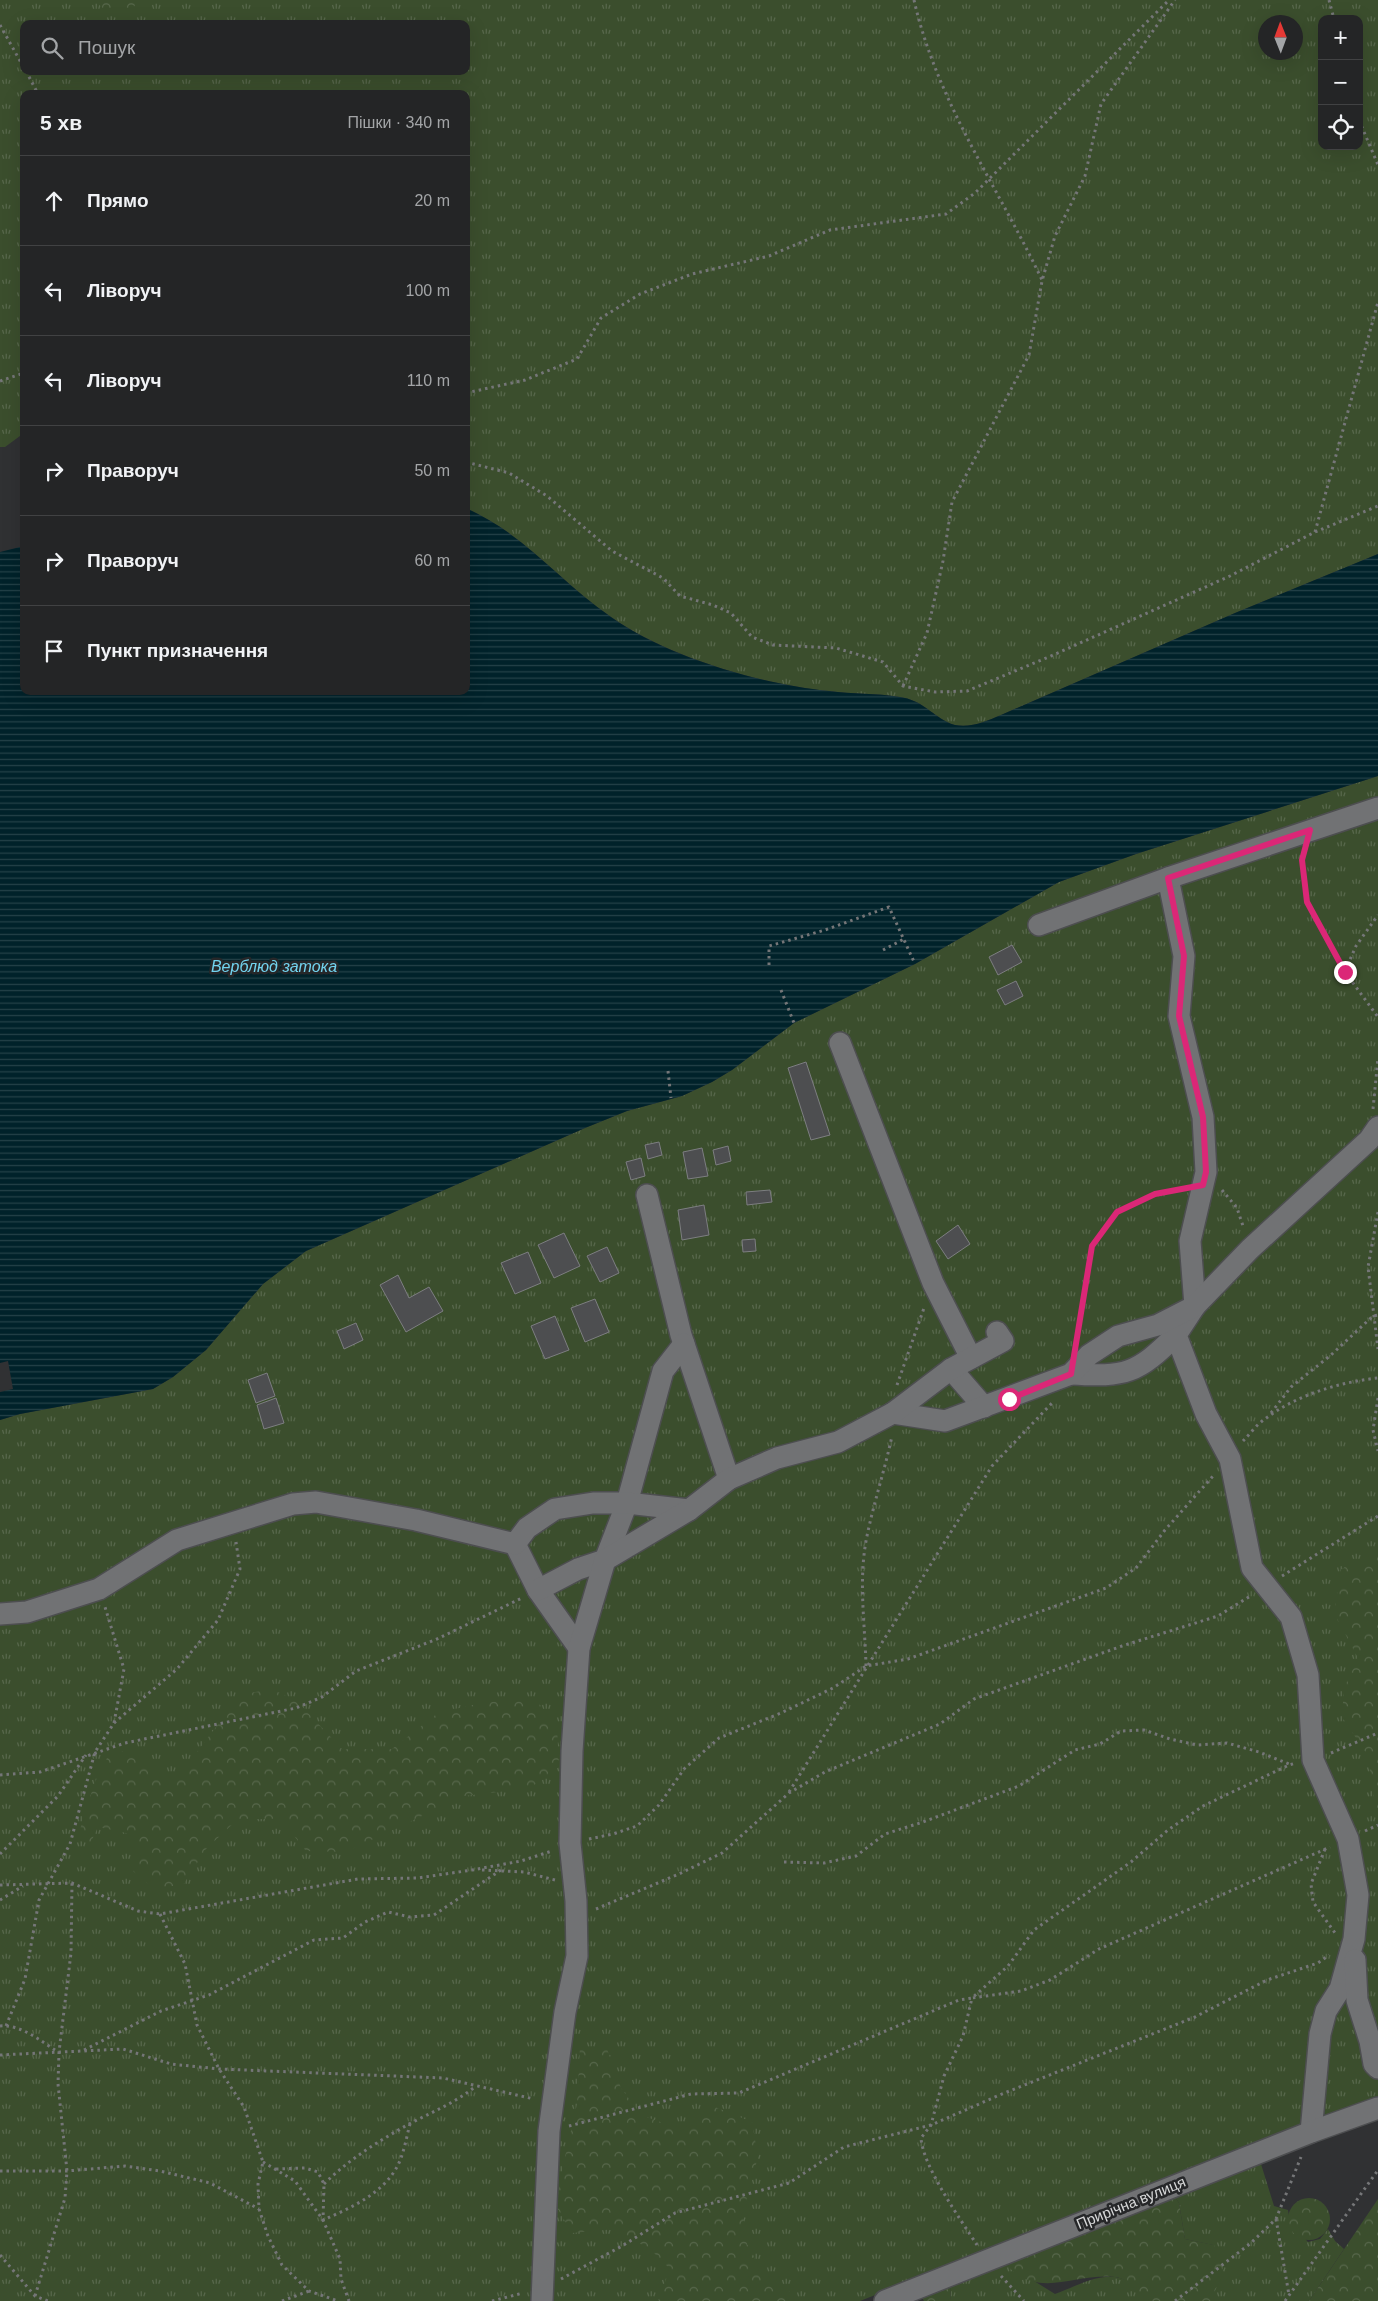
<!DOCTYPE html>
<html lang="uk">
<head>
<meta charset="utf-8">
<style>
  body { margin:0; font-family:Helvetica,sans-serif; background:#2c2d2e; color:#f1f3f6 }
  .controls { position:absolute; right:15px; top:15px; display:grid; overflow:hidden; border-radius:10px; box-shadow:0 5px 20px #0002 }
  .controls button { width:45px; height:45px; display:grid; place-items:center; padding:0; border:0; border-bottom:1px solid #414243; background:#242526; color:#f1f3f6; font:25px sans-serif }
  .compass { position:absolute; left:1258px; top:15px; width:45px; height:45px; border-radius:50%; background:#242526; box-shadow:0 5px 20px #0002; rotate:359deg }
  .stop { position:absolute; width:15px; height:15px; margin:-11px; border:4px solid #db2777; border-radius:50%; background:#fff }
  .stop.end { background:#db2777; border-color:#fff; box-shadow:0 1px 5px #0008 }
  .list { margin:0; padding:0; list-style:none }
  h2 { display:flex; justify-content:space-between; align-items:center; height:65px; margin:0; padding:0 20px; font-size:21px }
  h2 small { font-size:16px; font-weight:400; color:#a3a5a7 }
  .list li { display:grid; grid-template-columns:32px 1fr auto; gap:15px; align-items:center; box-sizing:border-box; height:90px; padding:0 20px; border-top:1px solid #414243 }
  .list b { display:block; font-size:19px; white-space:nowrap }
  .list em { font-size:16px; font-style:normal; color:#a3a5a7 }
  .icon { flex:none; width:28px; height:28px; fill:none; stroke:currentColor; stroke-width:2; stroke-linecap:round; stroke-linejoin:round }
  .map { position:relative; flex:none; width:1378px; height:2301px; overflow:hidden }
  .search { position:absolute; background:#242526; box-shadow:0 5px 20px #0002; left:20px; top:20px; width:450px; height:55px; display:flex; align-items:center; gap:12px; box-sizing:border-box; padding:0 18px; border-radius:10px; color:#a3a5a7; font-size:19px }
  .panel { position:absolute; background:#242526; box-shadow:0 5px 20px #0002; left:20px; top:90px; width:450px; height:605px; border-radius:10px }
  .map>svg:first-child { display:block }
  .grass { fill:url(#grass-tufts); fill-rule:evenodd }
  .forest { fill:url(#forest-crowns) }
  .water { fill:url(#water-rules) }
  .pier { fill:#303133 }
  .building { fill:#4d4e50; stroke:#7d7e81 }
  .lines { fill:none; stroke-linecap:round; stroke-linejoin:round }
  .minor-casing { stroke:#4d4e50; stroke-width:24 }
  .path { stroke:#757678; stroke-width:3; stroke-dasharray:2.5 4; stroke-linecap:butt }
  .minor { stroke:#717274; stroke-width:21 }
  .route { stroke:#db2777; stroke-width:6 }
  .labels { text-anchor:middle; stroke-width:5; stroke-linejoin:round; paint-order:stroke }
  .street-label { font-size:15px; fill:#d7d8d9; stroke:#262729 }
  .water-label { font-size:16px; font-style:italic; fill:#72d3ee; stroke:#262729 }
</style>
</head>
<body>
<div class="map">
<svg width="1378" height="2301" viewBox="0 0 1378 2301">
  <defs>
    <pattern id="grass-tufts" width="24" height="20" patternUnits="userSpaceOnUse" patternTransform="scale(1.25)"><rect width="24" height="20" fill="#3b4e2d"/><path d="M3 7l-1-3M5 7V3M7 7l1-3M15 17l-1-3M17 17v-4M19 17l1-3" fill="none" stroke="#57674b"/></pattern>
    <pattern id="forest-crowns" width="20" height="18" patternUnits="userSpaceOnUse" patternTransform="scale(1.25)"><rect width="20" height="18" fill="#3b4e2d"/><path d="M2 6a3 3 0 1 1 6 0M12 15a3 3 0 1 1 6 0" fill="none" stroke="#57674b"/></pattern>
    <pattern id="water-rules" width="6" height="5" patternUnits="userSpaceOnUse" patternTransform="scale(1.25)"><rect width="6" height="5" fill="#00222a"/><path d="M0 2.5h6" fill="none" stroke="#244148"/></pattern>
  </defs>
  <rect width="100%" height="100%" fill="#303133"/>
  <g class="grass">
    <path d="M0 0H1378V554L1235 613 1001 715C985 722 964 731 947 722 930 713 921 700 900 697 876 693 852 694 829 691 760 684 668 657 611 617 559 581 527 536 466 508V94H24V433L5 447H0ZM1322 19H1359V146H1322ZM1266 22H1296V52H1266ZM24 24H466V71H24Z"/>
    <polygon points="1378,776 1378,2096 860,2301 0,2301 0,1420 20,1414 153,1389 173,1377 206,1350 263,1284 306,1251 585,1128 627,1111 682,1096 712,1082 732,1070 794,1023 915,964 1059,882 1136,854"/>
    <polygon points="1261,2164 1274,2206 1288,2210 1290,2223 1308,2242 1320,2239 1328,2229 1335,2241 1344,2249 1309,2301 1211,2301 1213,2245 1185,2239 1179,2203 1175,2197"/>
    <path d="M1005 2263 1055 2294C1077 2286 1107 2268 1129 2282 1137 2287 1145 2295 1153 2301H950L951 2286Z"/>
  </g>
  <g class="forest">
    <polygon points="95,0 139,0 129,13 106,12"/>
    <polygon points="1378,1554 1378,1830 1368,1756 1342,1717 1344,1688 1358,1658 1334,1613 1341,1569"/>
    <path d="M271 1689 296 1700 342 1749H392L438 1713 486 1702 537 1701 557 1727 559 1767 530 1788 464 1796 346 1852 306 1851 281 1819H238L206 1849 183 1885 153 1888 133 1871 137 1847 126 1833 98 1827 91 1842H82L79 1836 82 1821 95 1782 107 1758 121 1751 137 1756 174 1784C195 1753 218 1726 239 1695Z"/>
    <polygon points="580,2047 607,2049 621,2088 641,2115 677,2128 715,2107 752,2122 758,2157 743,2212 747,2244 765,2280 788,2288 793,2301 658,2301 670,2269 652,2251 616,2229 572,2233 556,2206 565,2157 577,2104"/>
    <path d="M1175 2197 1179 2203 1185 2239 1214 2245C1231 2275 1220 2274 1211 2301 1199 2301 1162 2301 1153 2301 1139 2296 1132 2279 1115 2277 1072 2273 1038 2301 1005 2263Z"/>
    <circle cx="1309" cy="2219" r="21"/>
    <polygon points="1378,2199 1378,2301 1309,2301"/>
    <polygon points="951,2286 950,2301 924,2301 922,2298"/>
  </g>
  <path class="water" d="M466 508C527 536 559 581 611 617 667 657 760 684 829 691 852 694 876 693 900 697 921 700 930 713 947 722 964 731 985 722 1001 715L1235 613 1378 554V776L1136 854 1059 882 915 964 794 1023 732 1070 712 1082 682 1096 627 1111 585 1128 306 1251 263 1284 206 1350 173 1377 153 1389 20 1414 0 1420V552L24 546V691H466Z"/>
  <polygon class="pier" points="8,1361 13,1389 0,1392 0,1363"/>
  <g class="building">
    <polygon points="1012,945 1022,962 998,975 989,957"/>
    <polygon points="1016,981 1023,996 1005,1005 997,990"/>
    <polygon points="806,1062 830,1135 811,1140 788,1068"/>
    <polygon points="659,1142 662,1155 648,1159 645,1145"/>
    <polygon points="728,1146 731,1161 716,1165 713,1150"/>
    <polygon points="702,1148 708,1176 688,1179 683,1152"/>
    <polygon points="641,1158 645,1176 631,1180 626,1162"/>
    <polygon points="770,1190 772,1202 747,1205 746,1192"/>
    <polygon points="704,1205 709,1235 682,1240 678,1210"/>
    <polygon points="958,1225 970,1244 948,1259 936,1241"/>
    <polygon points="564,1233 580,1266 554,1278 538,1245"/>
    <polygon points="755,1239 756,1251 743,1252 742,1240"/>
    <polygon points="607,1247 619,1273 600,1282 587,1256"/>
    <polygon points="528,1252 541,1283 515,1294 501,1263"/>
    <polygon points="398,1275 409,1298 429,1287 443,1311 406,1332 380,1285"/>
    <polygon points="595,1299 609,1332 585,1342 571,1308"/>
    <polygon points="555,1316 569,1350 545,1359 531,1326"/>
    <polygon points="356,1323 363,1340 344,1349 337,1331"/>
    <polygon points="267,1373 275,1396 256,1403 248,1380"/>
    <polygon points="276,1398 284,1423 264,1429 257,1405"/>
  </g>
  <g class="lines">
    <g class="minor-casing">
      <g id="minor">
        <polyline points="1168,878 1184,956 1179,1016 1203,1117 1206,1172 1190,1241 1195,1306 1176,1335 1206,1414 1230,1459 1252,1568 1291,1617 1308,1675 1313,1760 1348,1839 1358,1895 1354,1939 1340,1989 1326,2011 1320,2034 1311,2132"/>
        <polyline points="1039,925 1168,878 1378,808"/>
        <polyline points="840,1043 933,1283 971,1358"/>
        <polyline points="647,1195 681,1335 729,1479"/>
        <polyline points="951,1369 984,1407"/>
        <path d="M1071 1374C1126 1377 1137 1374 1176 1335"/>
        <polyline points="893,1413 945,1421 1071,1374 1089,1355 1118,1336 1158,1325 1195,1306 1250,1249 1369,1140 1378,1127"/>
        <polyline points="515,1544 538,1590 579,1648"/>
        <polyline points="538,1590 578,1569 605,1560 627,1503 663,1371 684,1344"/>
        <polyline points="0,1614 27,1612 99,1589 177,1540 293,1504 316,1502 416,1520 515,1544 527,1528 555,1509 593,1503 627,1503 689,1510"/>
        <polyline points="1355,1960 1357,2000 1370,2041 1374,2064 1378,2068"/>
        <polyline points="542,2301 549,2131 565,2012 577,1956 576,1901 570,1843 572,1751 579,1648 605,1560 689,1510 729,1479 777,1458 838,1442 893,1413 951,1369 1003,1341 997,1332"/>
        <polyline points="885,2301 1311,2132 1378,2108"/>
      </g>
    </g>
    <g class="path">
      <path d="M914 0C937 102 998 187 1042 280"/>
      <polyline points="1329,0 1334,19"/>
      <polyline points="0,25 24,68"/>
      <polyline points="26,71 38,94"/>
      <polyline points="1359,120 1378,165"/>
      <polyline points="0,381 24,373"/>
      <polyline points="466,393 525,380 577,359 601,318 640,294 692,274 769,256 830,230 946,214 975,193 1169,0"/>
      <polyline points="466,462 509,473 547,496 612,551 663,578 680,596 713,605 731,613 752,637 773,645 836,648 883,662 903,686 935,692 967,691 1051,656 1230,576 1315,532 1378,506"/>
      <polyline points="1315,532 1378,302"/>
      <polyline points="903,686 927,633 943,561 952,502 1029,355 1042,281 1055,236 1085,176 1101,104 1175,0"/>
      <polyline points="1304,852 1302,860 1307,902 1345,972 1378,1017"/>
      <polyline points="883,950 904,939"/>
      <polyline points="769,965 769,946 825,930 889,907 915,964"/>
      <polyline points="1345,971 1356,946 1378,915"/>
      <polyline points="781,990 794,1023"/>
      <polyline points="668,1071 671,1098"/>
      <polyline points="1373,1109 1378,1058"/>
      <polyline points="1222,1190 1237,1208 1244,1229"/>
      <polyline points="1378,1212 1368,1267 1378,1349"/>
      <polyline points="1076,1340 1092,1246 1117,1212 1155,1194 1183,1189"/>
      <polyline points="897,1385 924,1308"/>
      <polyline points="1378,1398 1373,1430 1378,1451"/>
      <polyline points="1271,1413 1291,1387 1331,1355 1373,1316 1378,1315"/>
      <path d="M1243 1441C1250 1434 1257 1424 1265 1419 1296 1395 1340 1382 1378 1378"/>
      <polyline points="1282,1576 1378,1516"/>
      <path d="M866 1666C865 1623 858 1579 867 1536 874 1502 885 1469 892 1436"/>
      <polyline points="114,1723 177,1669 218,1620 240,1569 236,1542"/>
      <polyline points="1331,1753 1378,1733"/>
      <polyline points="0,1775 40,1772 125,1743 296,1708 322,1697 356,1671 437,1639 522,1598"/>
      <polyline points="789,1792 992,1466 1052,1403"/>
      <polyline points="1365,1831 1378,1825"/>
      <polyline points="589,1839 613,1834 637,1826 659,1805 684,1769 719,1738 781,1713 833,1688 866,1666 908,1659 1106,1588 1136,1568 1165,1530 1213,1476"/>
      <polyline points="1325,1849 1311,1884 1313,1902 1335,1933"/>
      <polyline points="0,1854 58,1796 86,1755"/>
      <polyline points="784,1862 824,1863 856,1856 885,1834 923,1822 1019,1786 1075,1750 1100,1744 1121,1731 1144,1730 1170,1739 1197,1745 1227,1743 1259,1752 1289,1764"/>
      <polyline points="482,1870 524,1872 555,1880"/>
      <polyline points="0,1885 72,1883 138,1911 160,1914 358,1879 418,1878 472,1870 521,1861 552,1851"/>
      <polyline points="0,1900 23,1886"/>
      <polyline points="596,1909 679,1874 722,1853 789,1793 825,1772 940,1724 974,1699 1122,1646 1218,1616 1252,1595"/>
      <polyline points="160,1914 185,1964 197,2025 219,2069 244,2107 263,2162 258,2184 259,2209 268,2236 282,2265 309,2291 338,2301"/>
      <path d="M0 2026C21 2024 42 2042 58 2052"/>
      <polyline points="6,2026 25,1979 39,1900 70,1844 95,1752 114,1723 124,1669 105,1607"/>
      <polyline points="84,2050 161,2011 209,1995 314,1940 343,1938 365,1922 388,1912 410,1917 434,1915 501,1870"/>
      <polyline points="0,2055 123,2049 171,2064 219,2069 443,2078 534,2099"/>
      <polyline points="569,2126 691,2094 739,2093 959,2000 972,1998 1008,1966 1034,1930 1131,1862 1168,1830 1203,1806 1289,1765 1296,1763"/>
      <polyline points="263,2162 295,2181 323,2220 340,2259 341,2279 349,2301"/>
      <path d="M276 2169 305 2168 318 2172 324 2184 323 2220C353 2207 389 2191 401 2158 405 2147 407 2135 410 2124"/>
      <polyline points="0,2171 67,2171 125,2166 160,2171 210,2183 259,2209"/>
      <path d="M324 2184C349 2159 379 2141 409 2124 432 2112 455 2103 476 2086"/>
      <polyline points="1276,2219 1289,2295"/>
      <path d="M977 2245C961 2220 923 2167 921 2138L931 2125 944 2076 963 2036 972 1998 1021 1991 1050 1980 1099 1949 1330 1847"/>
      <polyline points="0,2255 35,2296 48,2301"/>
      <polyline points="1001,2276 1024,2301"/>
      <polyline points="561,2279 622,2246 675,2213 789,2183 844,2147 931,2125 1002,2094 1195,2017 1267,1980 1318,1963 1329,1955"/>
      <polyline points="35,2296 65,2198 67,2171 58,2084 59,2052 71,1953 72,1883"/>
      <polyline points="282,2301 309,2291"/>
      <polyline points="492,2301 523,2293"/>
      <polyline points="1175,2301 1251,2243 1276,2219 1301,2157"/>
      <polyline points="1285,2301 1378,2170"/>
    </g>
    <use href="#minor" class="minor"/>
  </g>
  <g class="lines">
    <polyline class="route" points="1009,1399 1071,1374 1092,1246 1117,1212 1155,1194 1203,1185 1206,1172 1203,1117 1179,1016 1184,956 1168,878 1310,830 1302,860 1307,902 1345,972"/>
  </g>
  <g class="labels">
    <g class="street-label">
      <text transform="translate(1131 2203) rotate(-22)" y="5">Прирічна вулиця</text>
    </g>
    <g class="water-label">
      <text x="274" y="972">Верблюд затока</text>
    </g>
  </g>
</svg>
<div class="controls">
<button>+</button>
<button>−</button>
<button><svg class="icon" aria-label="locate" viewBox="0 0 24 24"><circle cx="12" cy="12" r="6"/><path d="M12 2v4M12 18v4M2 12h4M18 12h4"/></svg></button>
</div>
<svg class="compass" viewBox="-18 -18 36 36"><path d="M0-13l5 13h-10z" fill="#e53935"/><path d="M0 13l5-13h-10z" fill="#a3a5a7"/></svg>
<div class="stop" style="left:1009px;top:1399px"></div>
<div class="stop end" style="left:1345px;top:972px"></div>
<div class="search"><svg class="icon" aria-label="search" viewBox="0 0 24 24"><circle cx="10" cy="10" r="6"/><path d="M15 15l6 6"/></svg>Пошук</div>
<section class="panel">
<h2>5 хв<small>Пішки · 340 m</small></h2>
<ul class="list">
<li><svg class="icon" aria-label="ahead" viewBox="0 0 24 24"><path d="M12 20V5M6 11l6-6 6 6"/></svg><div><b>Прямо</b></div><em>20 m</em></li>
<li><svg class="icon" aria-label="left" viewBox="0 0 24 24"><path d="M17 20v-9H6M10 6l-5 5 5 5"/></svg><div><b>Ліворуч</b></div><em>100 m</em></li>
<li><svg class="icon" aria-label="left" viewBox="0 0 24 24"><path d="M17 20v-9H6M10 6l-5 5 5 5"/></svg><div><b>Ліворуч</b></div><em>110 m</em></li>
<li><svg class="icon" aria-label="right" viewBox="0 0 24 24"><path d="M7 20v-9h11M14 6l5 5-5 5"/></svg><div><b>Праворуч</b></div><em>50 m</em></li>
<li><svg class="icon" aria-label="right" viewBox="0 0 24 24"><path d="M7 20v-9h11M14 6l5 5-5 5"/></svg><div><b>Праворуч</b></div><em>60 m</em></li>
<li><svg class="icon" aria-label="arrive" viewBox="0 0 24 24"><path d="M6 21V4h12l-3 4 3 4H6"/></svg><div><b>Пункт призначення</b></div></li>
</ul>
</section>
</div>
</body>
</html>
